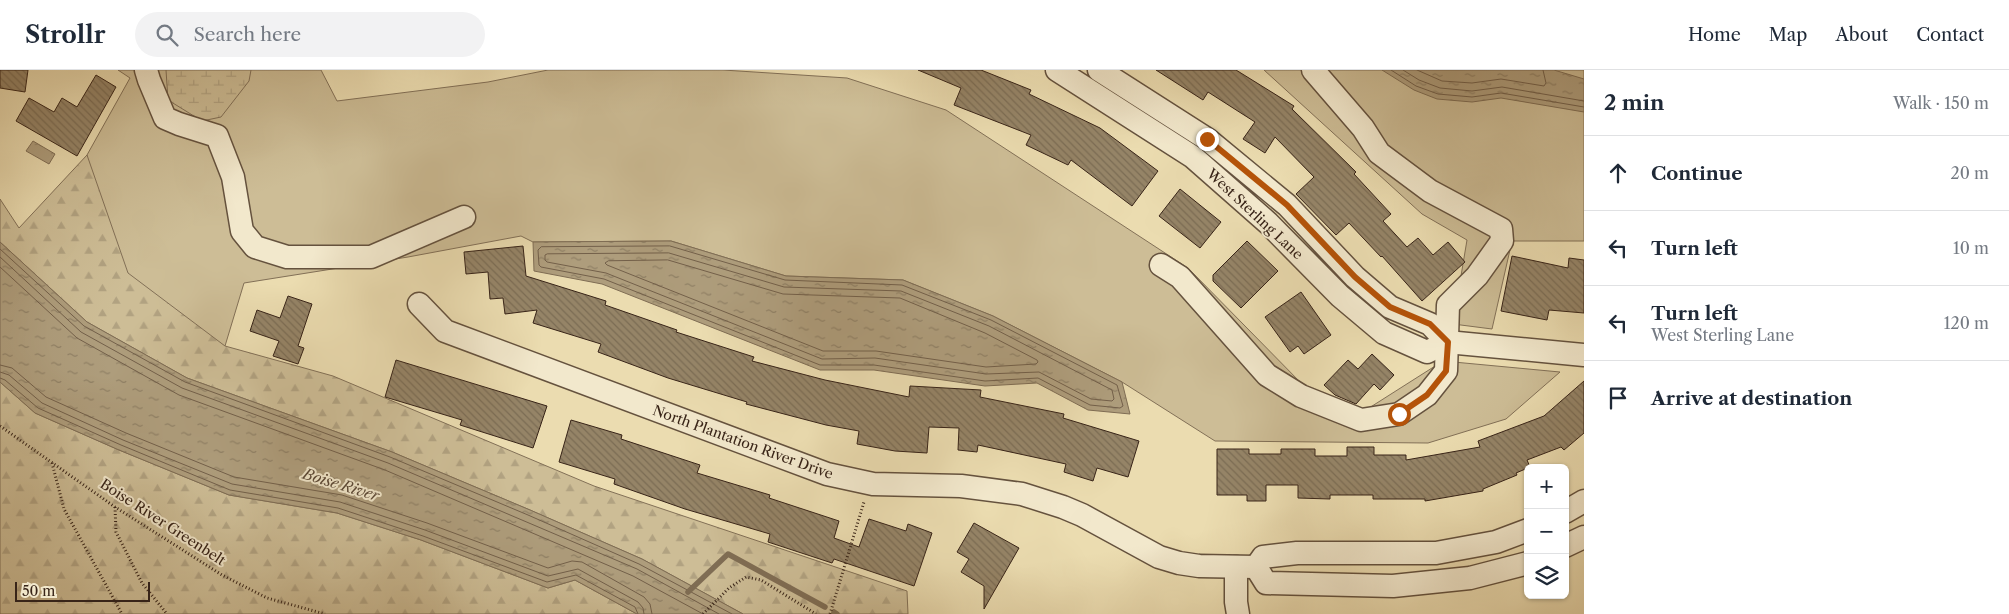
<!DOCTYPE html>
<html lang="en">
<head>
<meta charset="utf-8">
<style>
  body { margin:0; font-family:"Libre Caslon Text",serif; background:#f2f2f3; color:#1f2937 }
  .controls { position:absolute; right:15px; bottom:15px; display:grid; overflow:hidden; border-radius:8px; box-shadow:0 1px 4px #0004 }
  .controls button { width:45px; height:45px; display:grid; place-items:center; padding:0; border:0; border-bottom:1px solid #e0e1e3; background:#fff; color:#1f2937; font:25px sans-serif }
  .scale { position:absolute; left:15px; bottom:12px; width:135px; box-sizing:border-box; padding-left:5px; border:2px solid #382418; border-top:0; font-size:14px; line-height:18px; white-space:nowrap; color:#382418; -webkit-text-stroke:4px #f2e8cc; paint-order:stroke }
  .stop { position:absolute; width:15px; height:15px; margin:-11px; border:4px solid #b45309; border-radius:50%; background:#fff }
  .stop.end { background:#b45309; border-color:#fff; box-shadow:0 1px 5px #0008 }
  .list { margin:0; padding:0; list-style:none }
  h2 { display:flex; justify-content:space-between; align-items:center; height:65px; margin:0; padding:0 20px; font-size:21px }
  h2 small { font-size:16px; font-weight:400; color:#747a83 }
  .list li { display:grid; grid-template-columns:32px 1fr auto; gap:15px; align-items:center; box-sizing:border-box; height:75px; padding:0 20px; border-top:1px solid #e0e1e3 }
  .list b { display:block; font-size:19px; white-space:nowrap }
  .list p { margin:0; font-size:16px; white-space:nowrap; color:#747a83 }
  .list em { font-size:16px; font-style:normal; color:#747a83 }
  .icon { flex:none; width:28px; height:28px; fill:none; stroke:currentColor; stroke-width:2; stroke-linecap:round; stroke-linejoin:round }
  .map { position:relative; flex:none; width:1584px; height:544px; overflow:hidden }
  header { display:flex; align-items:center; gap:30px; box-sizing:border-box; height:70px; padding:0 25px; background:#fff; border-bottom:1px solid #e0e1e3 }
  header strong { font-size:24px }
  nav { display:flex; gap:28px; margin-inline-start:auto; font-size:18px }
  .search { width:350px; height:45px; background:#f2f2f3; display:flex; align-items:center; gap:12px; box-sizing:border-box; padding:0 18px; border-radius:28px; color:#747a83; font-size:19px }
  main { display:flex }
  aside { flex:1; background:#fff }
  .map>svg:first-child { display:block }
  .grass { fill:#cdbd96; stroke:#827057 }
  .forest { fill:url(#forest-firs); stroke:#827057 }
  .wetland { fill:url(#wetland-marsh); stroke:#827057 }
  .water { fill:url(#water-ripples); stroke:#7f6d54 }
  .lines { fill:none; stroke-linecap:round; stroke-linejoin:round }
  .shore { stroke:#73604a; stroke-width:1 }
  .stream { stroke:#7f6d54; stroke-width:5.5 }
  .building { fill:url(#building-back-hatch); stroke:#382418 }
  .minor-casing { stroke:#65523e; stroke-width:25 }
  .path { stroke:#382418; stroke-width:3; stroke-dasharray:1 2.5; stroke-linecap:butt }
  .minor { stroke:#f2e8cc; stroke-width:22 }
  .route { stroke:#b45309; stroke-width:6 }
  .labels { text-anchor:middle; stroke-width:4; stroke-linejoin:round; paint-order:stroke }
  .street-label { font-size:14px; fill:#382418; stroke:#f2e8cc }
  .water-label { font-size:15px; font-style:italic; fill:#5b4836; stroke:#f2e8cc }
</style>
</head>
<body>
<header>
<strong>Strollr</strong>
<div class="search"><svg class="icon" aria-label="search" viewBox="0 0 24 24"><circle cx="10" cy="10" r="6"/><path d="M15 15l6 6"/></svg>Search here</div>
<nav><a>Home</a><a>Map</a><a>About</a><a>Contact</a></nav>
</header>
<main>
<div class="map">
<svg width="1584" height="544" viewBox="0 0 1584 544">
  <defs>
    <pattern id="forest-firs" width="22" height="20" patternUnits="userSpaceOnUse" patternTransform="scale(1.25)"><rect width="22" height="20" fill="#cdbd96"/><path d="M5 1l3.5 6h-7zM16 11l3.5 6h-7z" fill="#b1a281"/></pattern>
    <pattern id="wetland-marsh" width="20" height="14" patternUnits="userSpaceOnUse" patternTransform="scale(1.25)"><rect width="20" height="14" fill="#cdbd96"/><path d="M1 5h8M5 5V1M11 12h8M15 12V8" fill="none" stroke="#b1a281"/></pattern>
    <pattern id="water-ripples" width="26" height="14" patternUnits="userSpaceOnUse" patternTransform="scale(1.25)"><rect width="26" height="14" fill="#ae9d7c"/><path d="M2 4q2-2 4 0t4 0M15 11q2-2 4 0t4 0" fill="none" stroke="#8f8065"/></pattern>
    <pattern id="building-back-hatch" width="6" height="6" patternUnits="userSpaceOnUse" patternTransform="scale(1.25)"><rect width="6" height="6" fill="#958467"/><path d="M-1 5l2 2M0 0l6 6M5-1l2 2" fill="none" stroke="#7b6c54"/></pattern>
  </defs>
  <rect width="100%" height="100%" fill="#ebdcb0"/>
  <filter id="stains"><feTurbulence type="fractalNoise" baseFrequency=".004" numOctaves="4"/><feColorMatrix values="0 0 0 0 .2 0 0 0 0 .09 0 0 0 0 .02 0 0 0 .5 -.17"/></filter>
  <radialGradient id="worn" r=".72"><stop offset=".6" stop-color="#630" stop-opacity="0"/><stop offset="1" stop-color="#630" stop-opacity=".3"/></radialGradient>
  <g class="grass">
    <polygon points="118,0 321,0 337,31 488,12 548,0 723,0 847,8 946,40 1188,198 1301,313 1358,345 1443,291 1560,302 1506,349 1428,373 1215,371 1122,312 993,246 903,210 786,206 671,171 533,172 521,166 408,187 244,213 225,276 41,203 87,85 130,8"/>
    <polygon points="1264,0 1584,0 1584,171 1512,171 1492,259 1453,254 1467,170 1422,144"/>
  </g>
  <g class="forest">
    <polygon points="87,85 128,203 225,276 333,306 594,416 907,521 908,544 743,544 642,489 530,440 392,382 187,308 87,252 0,172 0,129 19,158"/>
    <polygon points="0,312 35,343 119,380 229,425 337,443 421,470 548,518 575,510 637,544 0,544"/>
  </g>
  <polygon class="wetland" points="166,0 251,0 249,11 221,47 202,51 168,30"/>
  <g class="water">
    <polygon points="1382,0 1554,0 1584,9 1584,42 1501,28 1472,32 1437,29 1414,20"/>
    <polygon points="33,71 55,84 49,94 26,81"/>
    <polygon points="671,171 786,206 903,210 993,246 1122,312 1130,344 1088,340 1037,313 985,316 874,300 820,300 602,214 534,201 533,172"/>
    <polygon points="0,172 87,252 187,308 392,382 530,440 642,489 743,544 637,544 575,510 548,518 421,470 337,443 229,425 119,380 35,343 0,312"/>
  </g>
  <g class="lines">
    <g class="shore">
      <polyline points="1391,0 1416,16 1438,24 1472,27 1501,23 1584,37"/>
      <polyline points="1403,0 1419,10 1440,18 1472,21 1502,17 1584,31"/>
      <polyline points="1417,0 1442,11 1472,13 1501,9 1544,16 1546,13 1543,0"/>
      <polygon points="670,176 785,210 902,215 991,250 1117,315 1123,336 1120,338 1090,335 1038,308 985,311 874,295 820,295 604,209 541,197 539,195 538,180 541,177"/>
      <polyline points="0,179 84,256 185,312 390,387 528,445 639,494 732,544"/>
      <polygon points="669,183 784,217 901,221 989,256 1112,320 1114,329 1112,331 1091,329 1039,302 986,304 875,288 822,289 606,203 547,192 545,190 545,185 547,184"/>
      <polyline points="0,187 81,262 182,318 388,393 637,499 719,544"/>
      <polygon points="668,190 783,224 900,228 985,263 1037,290 1038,292 1036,294 986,297 876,281 823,281 607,195 605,193 608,191"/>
      <polyline points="0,197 77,268 179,325 385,400 633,506 703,544"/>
      <polyline points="0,295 12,298 46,327 126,363 234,407 342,425 427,453 548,498 572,491 582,492 644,527 650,534 652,544"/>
      <polyline points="0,302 9,305 42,333 123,370 232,414 340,432 425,460 548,506 578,499 638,532 643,538 644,544"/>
      <polyline points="0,308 5,310 38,338 121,375 230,420 338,438 423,466 547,512 576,505 635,537 638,544"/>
    </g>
    <g class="stream">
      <polyline points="688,522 728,484 825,537"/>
      <polyline points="834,542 837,544"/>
    </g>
  </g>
  <g class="building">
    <polygon points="0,0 28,0 25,22 0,18"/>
    <polygon points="918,0 981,0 1031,20 1029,24 1100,58 1158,101 1132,136 1071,90 1068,95 1026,75 1031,65 954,35 961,18"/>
    <polygon points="1156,0 1236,0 1294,36 1292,39 1356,102 1354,104 1391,144 1383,151 1407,177 1418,168 1433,185 1448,172 1465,192 1422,231 1382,186 1381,187 1349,153 1336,165 1296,124 1314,107 1275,67 1265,83 1243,69 1255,52 1208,22 1203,30"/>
    <polygon points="96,5 116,17 77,86 16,51 29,28 54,42 62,28 77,37"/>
    <polygon points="1180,119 1221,152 1200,178 1159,146"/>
    <polygon points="1247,171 1278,201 1241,238 1213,211 1213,205"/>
    <polygon points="523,176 526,206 606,231 605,235 677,260 676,262 754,287 752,291 825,310 909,327 910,316 981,320 980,327 1064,344 1063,348 1139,371 1128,407 1097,398 1093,411 1064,402 1066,394 978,375 977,382 958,380 959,358 929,357 927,383 895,381 857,374 859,361 826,355 746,334 747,332 668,308 598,282 601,274 533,253 537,240 505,244 503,228 490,229 488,202 466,204 464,182"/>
    <polygon points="1512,186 1568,198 1569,188 1584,190 1584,243 1549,240 1547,250 1501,241"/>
    <polygon points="1301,222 1331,265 1304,284 1298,276 1290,282 1265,247"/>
    <polygon points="288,226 312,234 298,276 304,278 298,294 273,286 279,271 250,261 257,240 280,248"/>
    <polygon points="1372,284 1394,305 1380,320 1374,314 1356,334 1335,325 1324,315 1348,290 1358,299"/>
    <polygon points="396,290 547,336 533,378 460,355 462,350 385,327"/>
    <polygon points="1584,311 1584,363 1564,380 1561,377 1527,390 1530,397 1516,403 1517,405 1483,419 1483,421 1425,431 1425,429 1373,429 1373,425 1330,425 1330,429 1298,428 1298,415 1266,415 1266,431 1247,431 1247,425 1217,425 1217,379 1249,379 1249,384 1281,384 1281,379 1315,379 1315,386 1347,386 1347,377 1374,377 1374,385 1406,385 1406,390 1480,377 1478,371 1544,346"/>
    <polygon points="571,350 622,365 621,369 700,395 697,403 770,425 769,428 839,451 834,468 859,477 869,449 906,461 908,454 932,463 914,516 834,489 832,493 768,472 770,464 685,439 614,414 615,409 559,392"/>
    <polygon points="974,453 1019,478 984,539 984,516 961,502 969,489 957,482"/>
  </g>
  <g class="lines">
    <g class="minor-casing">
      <g id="minor">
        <polyline points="146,0 149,10 165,48 179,54 217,66 233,107 242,161 255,177 287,187 371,187 464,147"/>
        <polyline points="1057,0 1193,87 1268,153 1340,226 1384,263 1427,282 1447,272 1430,254 1390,237 1355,207 1287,135 1207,69 1099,0"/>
        <polyline points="1161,195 1180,207 1267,305 1301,326 1361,350 1399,344 1427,325 1446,301 1448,235 1477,206 1502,171 1501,159 1430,121 1379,83 1363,58 1313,0"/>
        <polyline points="419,234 445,261 827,404 873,414 961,416 1022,424 1063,437 1082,445 1159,487 1179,493 1199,496 1256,497"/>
        <polyline points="1447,272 1584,285"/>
        <polyline points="1565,442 1584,431"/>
        <polyline points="1565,476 1584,467"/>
        <polyline points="1236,497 1236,532 1238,544"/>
        <polyline points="1256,497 1266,513 1393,516 1470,508 1528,493"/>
        <polyline points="1256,497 1263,487 1297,483 1436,483 1496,472 1528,460"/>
      </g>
    </g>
    <g class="path">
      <polyline points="0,356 115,437 222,505 267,528 325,544"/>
      <polyline points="52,393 64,439 122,544"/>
      <polyline points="115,437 116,462 142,513 167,544"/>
      <polyline points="703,544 729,518 746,507 761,510 816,544"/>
      <polyline points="830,544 864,432"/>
    </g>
    <use href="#minor" class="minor"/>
  </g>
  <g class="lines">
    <polyline class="route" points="1207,69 1287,135 1355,207 1390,237 1430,254 1448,272 1446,301 1427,325 1399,344"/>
  </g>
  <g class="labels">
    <g class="street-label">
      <text transform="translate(1255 144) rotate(43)" y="5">West Sterling Lane</text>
      <text transform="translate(743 372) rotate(20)" y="5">North Plantation River Drive</text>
      <text transform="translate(163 452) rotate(33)" y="5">Boise River Greenbelt</text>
    </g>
    <g class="water-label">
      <text transform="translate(341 415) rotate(17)" y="5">Boise River</text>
    </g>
  </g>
  <rect width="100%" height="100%" filter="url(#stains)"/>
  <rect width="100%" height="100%" fill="url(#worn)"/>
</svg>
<div class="controls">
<button>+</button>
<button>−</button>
<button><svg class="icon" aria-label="layers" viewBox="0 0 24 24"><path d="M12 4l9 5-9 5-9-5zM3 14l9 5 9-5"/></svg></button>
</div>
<div class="scale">50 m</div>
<div class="stop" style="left:1399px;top:344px"></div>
<div class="stop end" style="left:1207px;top:69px"></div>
</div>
<aside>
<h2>2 min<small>Walk · 150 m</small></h2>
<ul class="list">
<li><svg class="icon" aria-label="ahead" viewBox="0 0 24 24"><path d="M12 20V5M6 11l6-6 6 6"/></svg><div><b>Continue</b></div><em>20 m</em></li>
<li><svg class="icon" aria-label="left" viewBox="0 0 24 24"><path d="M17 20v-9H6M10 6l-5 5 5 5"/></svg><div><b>Turn left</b></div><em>10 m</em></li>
<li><svg class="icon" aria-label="left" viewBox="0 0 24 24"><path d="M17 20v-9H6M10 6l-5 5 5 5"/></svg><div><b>Turn left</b><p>West Sterling Lane</p></div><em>120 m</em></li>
<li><svg class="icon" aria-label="arrive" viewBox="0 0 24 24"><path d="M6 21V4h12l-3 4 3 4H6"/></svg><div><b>Arrive at destination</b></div></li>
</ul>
</aside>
</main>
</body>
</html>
